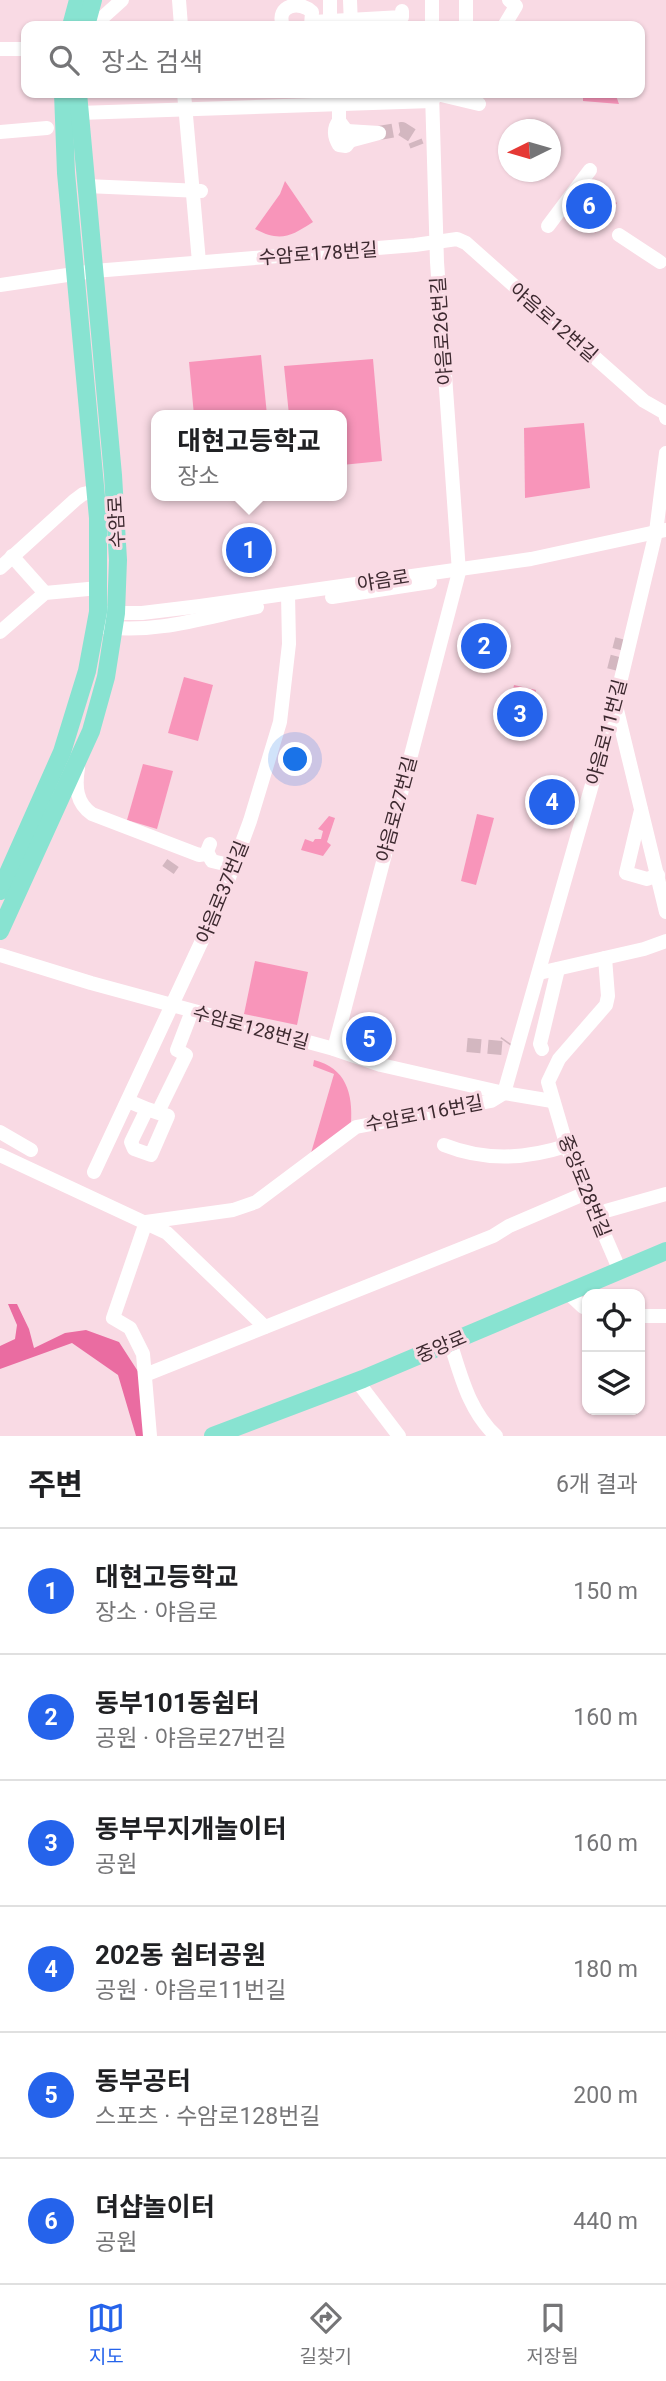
<!DOCTYPE html>
<html lang="ko">
<head>
<meta charset="utf-8">
<style>
  body { margin:0; font-family:Roboto,"Noto Sans KR",sans-serif; background:#f6f6f6; color:#202124 }
  .controls { position:absolute; right:21px; bottom:21px; display:grid; overflow:hidden; border-radius:14px; box-shadow:0 2px 5px #0004 }
  .controls button { width:63px; height:63px; display:grid; place-items:center; padding:0; border:0; border-bottom:2px solid #e0e0e0; background:#fff; color:#202124; font:35px sans-serif }
  .compass { position:absolute; left:498px; top:119px; width:63px; height:63px; border-radius:50%; background:#fff; box-shadow:0 2px 5px #0004; rotate:265deg }
  .you { position:absolute; left:296px; top:760px; width:24px; height:24px; margin:-18px; border:5px solid #fff; border-radius:50%; background:#1a73e8; box-shadow:0 0 0 10px #1a73e833 }
  .badge { display:grid; place-items:center; width:46px; height:46px; border-radius:50%; background:#2563eb; color:#fff; font-size:23px; font-weight:700 }
  .pin { position:absolute; translate:-50% -50%; border:4px solid #fff; box-shadow:0 2px 7px #0006 }
  .popup { position:absolute; left:151px; top:410px; width:196px; height:91px; box-sizing:border-box; display:grid; place-content:center; border-radius:14px; background:#fff; filter:drop-shadow(0 2px 5px #0005); font-size:23px; white-space:nowrap; color:#757577 }
  .popup b { font-size:26px; color:#202124 }
  .popup::after { content:''; position:absolute; left:50%; top:100%; margin-left:-14px; border:14px solid transparent; border-top-color:#fff }
  .list { margin:0; padding:0; list-style:none }
  h2 { display:flex; justify-content:space-between; align-items:center; height:91px; margin:0; padding:0 28px; font-size:30px }
  h2 small { font-size:23px; font-weight:400; color:#757577 }
  .list li { display:grid; grid-template-columns:46px 1fr auto; gap:21px; align-items:center; box-sizing:border-box; height:126px; padding:0 28px; border-top:2px solid #e0e0e0 }
  .list b { display:block; font-size:26px; white-space:nowrap }
  .list p { margin:0; font-size:23px; white-space:nowrap; color:#757577 }
  .list em { font-size:23px; font-style:normal; color:#757577 }
  .icon { flex:none; width:38px; height:38px; fill:none; stroke:currentColor; stroke-width:2; stroke-linecap:round; stroke-linejoin:round }
  .map { position:relative; flex:none; width:666px; height:1436px; overflow:hidden }
  .search { position:absolute; background:#fff; box-shadow:0 2px 5px #0004; left:21px; right:21px; top:21px; height:77px; display:flex; align-items:center; gap:18px; box-sizing:border-box; padding:0 24px; border-radius:14px; color:#757577; font-size:26px }
  .sheet { height:847px; background:#fff }
  nav { display:flex; justify-content:space-around; align-items:center; box-sizing:border-box; height:98px; border-top:2px solid #e0e0e0; background:#fff; font-size:19px; color:#757577 }
  nav a { display:grid; justify-items:center; gap:4px }
  nav .on { color:#2563eb }
  .map>svg:first-child { display:block }
  .green { fill:#f895ba }
  .forest { fill:#ea6ca1 }
  .lines { fill:none; stroke-linecap:round; stroke-linejoin:round }
  .minor-tunnel { stroke:#d3b7c0; stroke-width:14; stroke-dasharray:14 7; stroke-linecap:butt }
  .minor { stroke:#fff; stroke-width:14 }
  .major { stroke:#88e3d1; stroke-width:18 }
  .labels { text-anchor:middle; stroke-width:6; stroke-linejoin:round; paint-order:stroke }
  .street-label { font-size:19px; fill:#3c292f; stroke:#f9dae4 }
</style>
</head>
<body>
<div class="map">
<svg width="666" height="1436" viewBox="0 0 666 1436">
  <rect width="100%" height="100%" fill="#f9dae4"/>
  <g class="green">
    <polygon points="583,93 615,93 619,104 583,101"/>
    <polygon points="585,178 617,203 595,233 562,209"/>
    <path d="M285 181 313 222C290 237 280 242 255 229L280 194Z"/>
    <polygon points="261,355 267,415 194,415 189,362"/>
    <polygon points="373,359 382,461 342,465 342,415 289,415 284,366"/>
    <polygon points="584,423 590,488 525,498 524,428"/>
    <polygon points="184,677 213,685 198,741 168,733"/>
    <polygon points="514,685 536,690 527,733 505,728"/>
    <polygon points="143,764 173,771 157,829 127,820"/>
    <polygon points="541,788 567,796 562,815 536,808"/>
    <polygon points="477,814 494,818 476,885 461,881"/>
    <polygon points="329,816 335,818 327,842 331,845 323,856 301,850 305,839 313,842 315,839 321,839 323,831 318,829"/>
    <polygon points="255,961 308,972 297,1025 244,1014"/>
    <polygon points="357,1022 387,1029 381,1056 351,1049"/>
    <path d="M314 1060C346 1068 353 1093 351 1124L311 1153 334 1074 313 1066Z"/>
  </g>
  <polygon class="forest" points="8,1304 17,1304 29,1329 34,1348 65,1333 86,1330 119,1342 139,1373 145,1436 136,1436 118,1375 72,1343 0,1369 0,1346 15,1339 17,1325"/>
  <g class="lines">
    <g class="minor-tunnel">
      <polyline points="379,133 402,129 413,136 417,146"/>
      <polyline points="614,670 622,639"/>
      <polyline points="168,870 173,863"/>
      <polyline points="467,1045 502,1048 507,1041"/>
    </g>
    <g class="minor">
      <polyline points="179,0 181,26"/>
      <polyline points="330,0 330,26"/>
      <polyline points="350,0 351,26"/>
      <polyline points="432,0 432,26"/>
      <polyline points="87,21 102,18 122,0"/>
      <polyline points="313,22 402,17 402,11"/>
      <path d="M283 26C275 5 300 0 312 12L311 26"/>
      <polyline points="466,26 466,0"/>
      <polyline points="504,26 516,6 509,0"/>
      <polyline points="0,49 26,49"/>
      <polyline points="184,93 199,262"/>
      <polyline points="432,101 437,94 479,104"/>
      <path d="M339 103V121C333 128 334 137 339 145L346 146 349 142 348 133 339 121"/>
      <polyline points="71,117 79,113 432,101"/>
      <polyline points="347,131 379,133 349,141"/>
      <polyline points="0,132 47,128"/>
      <polyline points="86,186 201,191"/>
      <polyline points="548,226 590,170"/>
      <polyline points="619,235 660,262"/>
      <polyline points="0,285 94,271 415,245 457,239 466,243 644,401 665,413 666,418"/>
      <polyline points="12,556 45,593"/>
      <polyline points="0,568 75,500 83,494 96,491"/>
      <polyline points="332,597 430,582"/>
      <polyline points="107,613 142,613 200,606 531,559 665,530"/>
      <path d="M104 627C156 634 206 617 257 607"/>
      <polyline points="0,632 45,593 99,588"/>
      <polyline points="616,706 666,912"/>
      <path d="M78 768C75 786 76 803 92 814L199 855 206 854 210 844"/>
      <polyline points="641,810 626,873 647,879 658,875"/>
      <polyline points="207,852 212,861 233,866"/>
      <polyline points="0,955 91,983 334,1049 381,1065 504,1093 552,1101"/>
      <polyline points="605,958 608,996 606,1005 559,1059 548,1082 568,1150 620,1271"/>
      <polyline points="539,973 644,949 666,941"/>
      <polyline points="334,1049 459,572 437,262 432,93"/>
      <polyline points="542,1049 540,1044 558,969"/>
      <polyline points="504,1093 615,704 656,532 666,453"/>
      <polyline points="128,1101 147,1109 131,1142 134,1149 151,1155 168,1116 147,1109"/>
      <polyline points="158,1112 186,1055 177,1050 192,1011"/>
      <polyline points="0,1132 31,1150"/>
      <path d="M444 1145C484 1161 526 1159 566 1146"/>
      <polyline points="0,1155 167,1233 265,1327"/>
      <polyline points="94,1172 220,902 250,821 280,722 289,644 288,594"/>
      <polyline points="595,1214 666,1194"/>
      <polyline points="146,1222 233,1210 256,1202 356,1127 491,1101 504,1093"/>
      <polyline points="146,1222 113,1318 130,1328 143,1354 150,1436"/>
      <polyline points="568,1293 583,1307 587,1308"/>
      <polyline points="640,1316 666,1316"/>
      <path d="M450 1342C461 1376 469 1411 496 1436"/>
      <polyline points="145,1375 493,1236 509,1226 586,1193"/>
      <polyline points="357,1381 399,1436"/>
    </g>
    <g class="major">
      <polyline points="71,26 78,0"/>
      <polyline points="86,26 93,0"/>
      <polyline points="0,891 62,752 87,671 98,612 98,518 66,173 63,93"/>
      <polyline points="0,931 91,731 106,677 116,613 118,560 113,475 78,93"/>
      <polyline points="213,1436 363,1379 666,1251"/>
    </g>
  </g>
  <g class="labels">
    <g class="street-label">
      <text transform="translate(318 253) rotate(-4)" y="7">수암로178번길</text>
      <text transform="translate(554 322) rotate(41)" y="7">야음로12번길</text>
      <text transform="translate(441 331) rotate(-94)" y="7">야음로26번길</text>
      <text transform="translate(116 522) rotate(-93)" y="7">수암로</text>
      <text transform="translate(383 580) rotate(-9)" y="7">야음로</text>
      <text transform="translate(606 732) rotate(-75)" y="7">야음로11번길</text>
      <text transform="translate(396 809) rotate(-75)" y="7">야음로27번길</text>
      <text transform="translate(222 892) rotate(-68)" y="7">야음로37번길</text>
      <text transform="translate(251 1027) rotate(15)" y="7">수암로128번길</text>
      <text transform="translate(424 1113) rotate(-11)" y="7">수암로116번길</text>
      <text transform="translate(585 1186) rotate(68)" y="7">중앙로28번길</text>
      <text transform="translate(441 1346) rotate(-23)" y="7">중앙로</text>
    </g>
  </g>
</svg>
<div class="controls">
<button><svg class="icon" aria-label="locate" viewBox="0 0 24 24"><circle cx="12" cy="12" r="6"/><path d="M12 2v4M12 18v4M2 12h4M18 12h4"/></svg></button>
<button><svg class="icon" aria-label="layers" viewBox="0 0 24 24"><path d="M12 4l9 5-9 5-9-5zM3 14l9 5 9-5"/></svg></button>
</div>
<svg class="compass" viewBox="-18 -18 36 36"><path d="M0-13l5 13h-10z" fill="#e53935"/><path d="M0 13l5-13h-10z" fill="#757577"/></svg>
<div class="you"></div>
<div class="pin badge" style="left:249px;top:550px">1</div>
<div class="popup"><b>대현고등학교</b>장소</div>
<div class="pin badge" style="left:484px;top:646px">2</div>
<div class="pin badge" style="left:520px;top:714px">3</div>
<div class="pin badge" style="left:552px;top:802px">4</div>
<div class="pin badge" style="left:369px;top:1039px">5</div>
<div class="pin badge" style="left:589px;top:206px">6</div>
<div class="search"><svg class="icon" aria-label="search" viewBox="0 0 24 24"><circle cx="10" cy="10" r="6"/><path d="M15 15l6 6"/></svg>장소 검색</div>
</div>
<section class="sheet">
<h2>주변<small>6개 결과</small></h2>
<ul class="list">
<li><span class="badge">1</span><div><b>대현고등학교</b><p>장소 · 야음로</p></div><em>150 m</em></li>
<li><span class="badge">2</span><div><b>동부101동쉼터</b><p>공원 · 야음로27번길</p></div><em>160 m</em></li>
<li><span class="badge">3</span><div><b>동부무지개놀이터</b><p>공원</p></div><em>160 m</em></li>
<li><span class="badge">4</span><div><b>202동 쉼터공원</b><p>공원 · 야음로11번길</p></div><em>180 m</em></li>
<li><span class="badge">5</span><div><b>동부공터</b><p>스포츠 · 수암로128번길</p></div><em>200 m</em></li>
<li><span class="badge">6</span><div><b>뎌샵놀이터</b><p>공원</p></div><em>440 m</em></li>
</ul>
</section>
<nav>
<a class="on"><svg class="icon" aria-label="map" viewBox="0 0 24 24"><path d="M3 6l6-2 6 2 6-2v14l-6 2-6-2-6 2zM9 4v14M15 6v14"/></svg>지도</a>
<a><svg class="icon" aria-label="directions" viewBox="0 0 24 24"><path d="M12 3l9 9-9 9-9-9zM9 14v-3h6M13 9l2 2-2 2"/></svg>길찾기</a>
<a><svg class="icon" aria-label="saved" viewBox="0 0 24 24"><path d="M7 4h10v16l-5-4-5 4z"/></svg>저장됨</a>
</nav>
</body>
</html>
